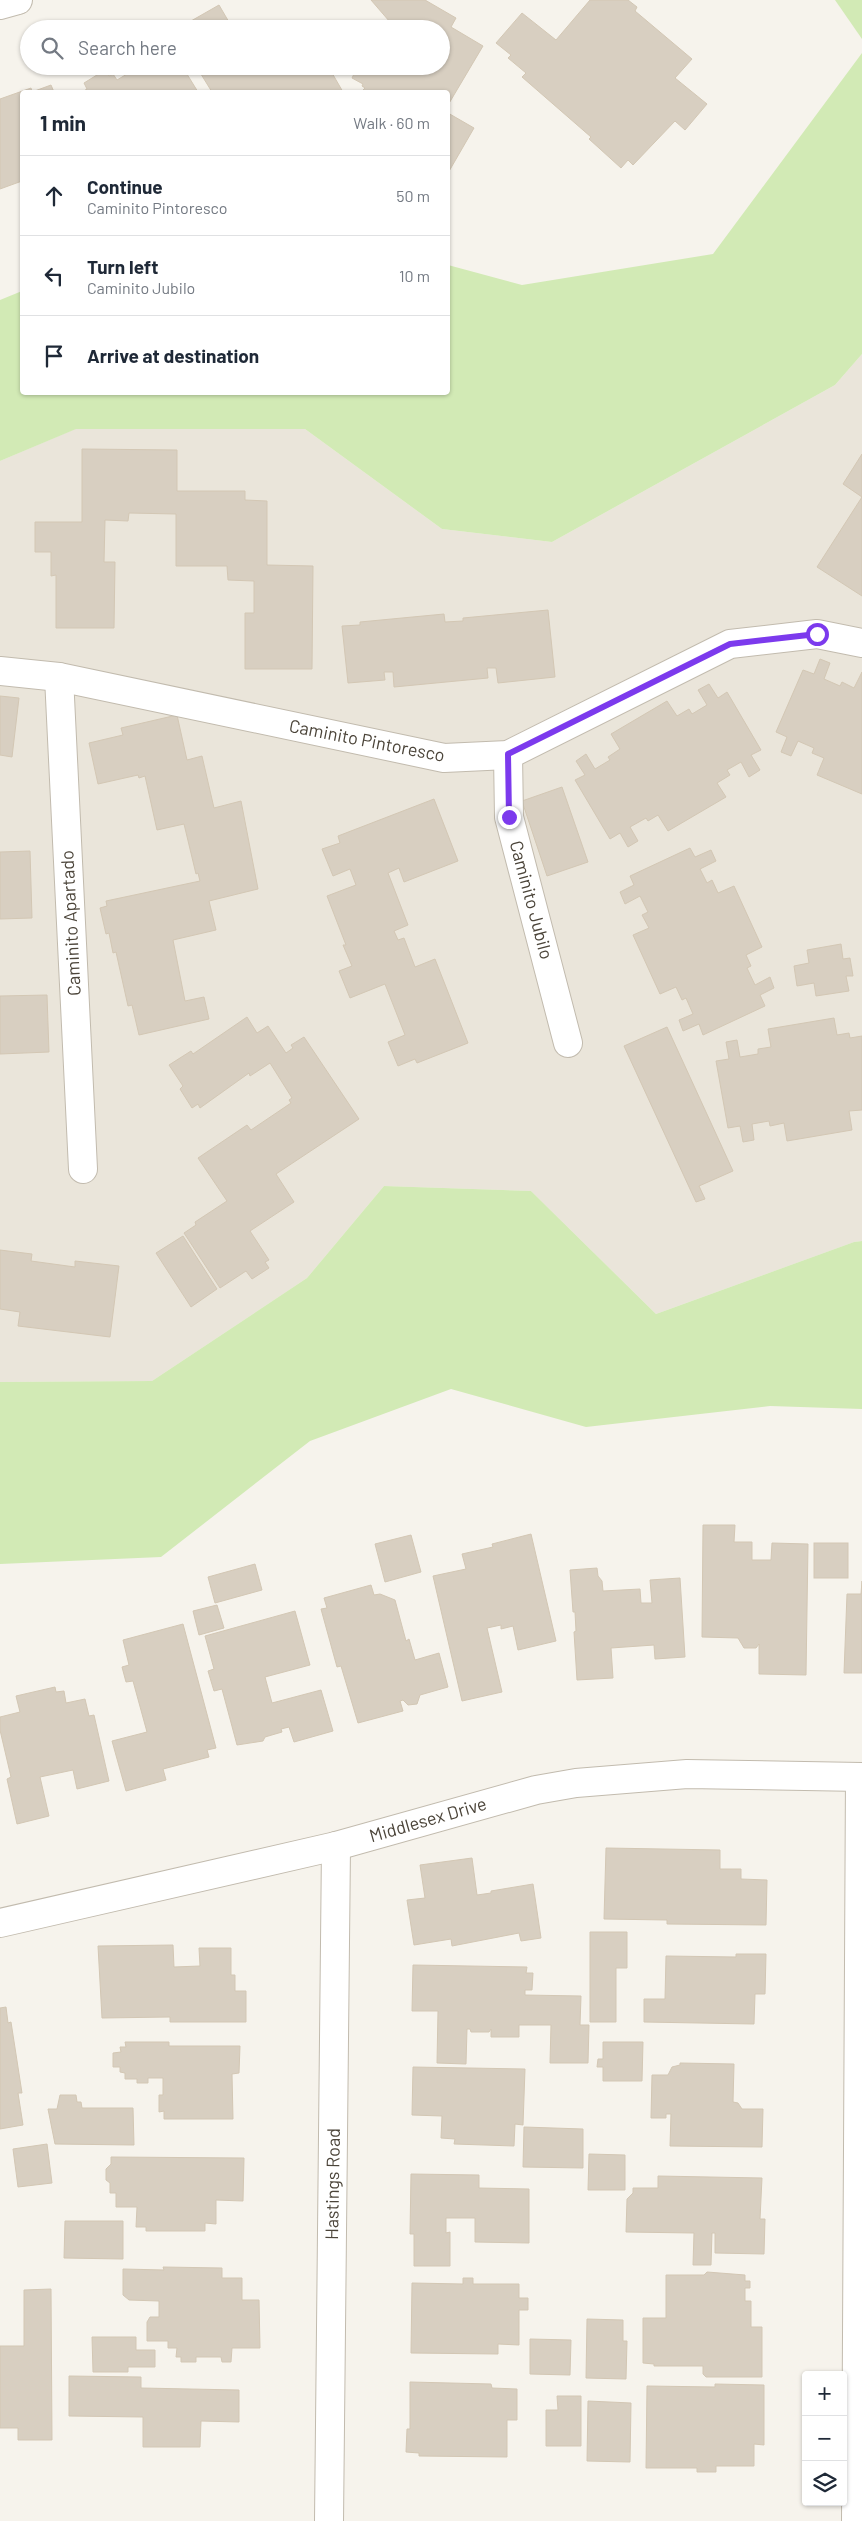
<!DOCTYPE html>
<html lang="en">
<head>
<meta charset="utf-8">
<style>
  body { margin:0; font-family:Barlow,sans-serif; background:#f2f2f3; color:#1f2937 }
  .controls { position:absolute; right:15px; bottom:15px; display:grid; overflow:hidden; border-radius:5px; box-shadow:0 1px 4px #0004 }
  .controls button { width:45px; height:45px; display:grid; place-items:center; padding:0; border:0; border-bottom:1px solid #e0e1e3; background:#fff; color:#1f2937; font:25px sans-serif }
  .stop { position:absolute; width:15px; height:15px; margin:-11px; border:4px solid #7c3aed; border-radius:50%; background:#fff }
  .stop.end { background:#7c3aed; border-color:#fff; box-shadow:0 1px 5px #0008 }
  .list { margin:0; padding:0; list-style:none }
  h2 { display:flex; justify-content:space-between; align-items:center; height:65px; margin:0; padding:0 20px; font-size:21px }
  h2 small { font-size:16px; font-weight:400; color:#747a83 }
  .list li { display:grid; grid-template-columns:32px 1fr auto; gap:15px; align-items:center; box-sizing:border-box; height:80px; padding:0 20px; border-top:1px solid #e0e1e3 }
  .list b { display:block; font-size:19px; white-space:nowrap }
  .list p { margin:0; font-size:16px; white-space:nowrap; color:#747a83 }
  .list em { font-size:16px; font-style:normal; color:#747a83 }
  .icon { flex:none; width:28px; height:28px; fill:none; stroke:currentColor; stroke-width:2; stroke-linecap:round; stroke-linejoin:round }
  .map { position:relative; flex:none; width:862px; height:2521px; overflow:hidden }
  .search { position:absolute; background:#fff; box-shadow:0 1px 4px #0004; left:20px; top:20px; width:430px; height:55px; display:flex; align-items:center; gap:12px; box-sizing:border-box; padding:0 18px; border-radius:28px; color:#747a83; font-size:19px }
  .panel { position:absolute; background:#fff; box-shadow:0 1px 4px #0004; left:20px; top:90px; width:430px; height:305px; border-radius:5px }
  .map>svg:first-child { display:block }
  .residential { fill:#eae5da }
  .green { fill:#d2eab5 }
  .building { fill:#d8cfc1; stroke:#d3c7b4 }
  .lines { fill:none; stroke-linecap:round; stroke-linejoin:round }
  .minor-casing { stroke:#c2bbae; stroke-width:30 }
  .minor { stroke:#fff; stroke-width:28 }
  .route { stroke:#7c3aed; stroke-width:6 }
  .labels { text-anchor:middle; stroke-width:4.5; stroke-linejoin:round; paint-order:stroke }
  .street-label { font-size:18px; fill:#4b4439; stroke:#fff }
</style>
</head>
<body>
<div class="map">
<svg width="862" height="2521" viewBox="0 0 862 2521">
  <rect width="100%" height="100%" fill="#f6f3ec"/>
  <polygon class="residential" points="862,354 862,1241 854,1242 656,1314 531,1191 384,1186 307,1278 152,1381 0,1382 0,461 75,429 305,429 442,529 552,542 835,385"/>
  <g class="green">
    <polygon points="835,0 862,0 862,39"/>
    <polygon points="862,53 862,354 835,385 552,542 442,529 305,429 76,429 0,461 0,300 22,291 22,392 448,392 448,265 522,285 713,254"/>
    <polygon points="384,1186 531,1191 656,1314 854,1242 862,1241 862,1409 770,1406 586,1427 451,1389 310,1441 161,1557 0,1564 0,1382 152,1381 307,1278"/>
  </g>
  <g class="building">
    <polygon points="371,0 425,0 456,18 451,27 483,46 448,105 448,92 361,92 365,88 362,86 363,84 352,78 358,66 441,66 441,29 396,29"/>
    <polygon points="590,0 628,0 637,7 635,11 692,59 675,78 707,104 685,130 675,121 633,165 628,160 621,168 589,139 591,137 522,77 526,73 508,58 511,55 496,43 522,13 556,40"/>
    <polygon points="219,5 233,29 177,29"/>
    <polygon points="129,66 182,66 198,92 82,92 87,89 84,83 105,70 109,76 113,74 117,80 132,71"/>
    <polygon points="196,66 251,66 253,69 258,66 328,66 343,92 212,92"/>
    <polygon points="51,85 54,92 22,92 22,181 0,189 0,99 31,88 32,92"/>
    <polygon points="448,113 474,128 448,173"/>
    <polygon points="82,449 177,450 177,491 245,491 245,500 267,501 267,565 313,566 312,669 245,669 245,613 254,613 254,581 228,580 227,566 176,566 176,514 129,513 128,521 105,520 104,562 115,562 114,628 56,628 56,575 51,576 51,552 35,552 35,522 82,522"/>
    <polygon points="862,454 862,596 817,567 862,497 843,484"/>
    <polygon points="548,610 555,677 498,683 496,668 487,668 488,678 394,687 393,672 384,672 385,680 348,683 342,626 360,625 360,622 444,614 445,622 463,621 463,618"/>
    <polygon points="820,659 830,663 824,679 840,686 842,682 854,688 862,672 862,794 817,775 824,758 812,753 814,748 798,741 791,756 781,752 787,737 776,732 803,670 814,674"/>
    <polygon points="709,684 718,698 727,692 761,750 751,755 760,770 749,777 741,762 727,770 730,775 717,783 726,797 668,831 658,815 648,821 646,818 630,827 638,841 628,847 620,833 610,839 575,780 585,775 576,761 586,754 595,769 610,760 608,757 620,749 611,734 667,701 677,716 689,709 692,714 707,705 698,690"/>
    <polygon points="0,696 19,698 12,757 0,755"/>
    <polygon points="177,715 187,760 202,756 214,808 241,801 258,889 209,901 216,930 173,940 185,1001 204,997 209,1019 139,1035 132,1005 128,1006 116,952 113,953 109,933 106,934 100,908 107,906 106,901 200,881 198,873 196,874 184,824 157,830 145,776 139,778 138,775 98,784 89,743 123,735 121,728"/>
    <polygon points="562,787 588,862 547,876 522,801"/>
    <polygon points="434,799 458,861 404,882 399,868 388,873 408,925 394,931 398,940 404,938 415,967 435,959 468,1043 417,1063 415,1059 398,1066 388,1042 405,1035 385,984 350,998 339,971 352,966 343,945 346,945 327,896 356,885 350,869 333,876 322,849 340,843 338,836"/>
    <polygon points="690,848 695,857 711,850 716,861 700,869 707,883 712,880 718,893 734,886 762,947 746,955 751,966 747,968 755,985 770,977 774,988 760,995 765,1006 703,1035 699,1024 683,1031 679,1020 693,1014 686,998 682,1000 676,987 660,994 633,935 649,928 642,915 648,912 640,896 625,904 620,892 634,885 630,876"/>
    <polygon points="30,851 32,918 0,919 0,852"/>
    <polygon points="841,944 843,959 850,958 853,976 846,976 849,991 816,996 814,983 797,986 794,966 809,963 807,950"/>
    <polygon points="47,995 49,1052 0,1054 0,996"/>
    <polygon points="247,1017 257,1033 268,1026 286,1053 293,1048 291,1045 304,1037 359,1119 276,1174 294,1202 250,1231 269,1260 265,1262 269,1268 252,1279 246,1271 220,1288 184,1233 196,1225 195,1222 227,1201 198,1158 247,1125 251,1130 291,1103 289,1100 292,1098 270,1063 250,1076 249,1073 200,1108 198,1104 192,1108 180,1089 183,1086 169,1065 191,1051 193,1054"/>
    <polygon points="834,1018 837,1035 849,1033 850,1038 862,1036 862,1110 849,1111 852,1130 787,1141 784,1123 770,1126 769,1121 752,1124 754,1140 743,1142 740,1126 728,1128 716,1061 729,1059 726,1042 737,1040 740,1057 758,1054 758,1049 771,1047 768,1029"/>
    <polygon points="667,1027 733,1171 699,1186 705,1199 696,1202 624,1046"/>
    <polygon points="183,1236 217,1289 191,1307 156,1253"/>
    <polygon points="0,1250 32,1254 31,1261 75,1267 75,1261 119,1266 110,1337 18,1326 20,1312 0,1309"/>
    <polygon points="703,1525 735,1525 734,1542 752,1542 752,1560 771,1560 772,1543 808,1544 806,1675 759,1674 759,1644 756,1648 744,1648 738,1638 702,1637"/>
    <polygon points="531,1534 556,1641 518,1650 513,1626 501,1629 501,1625 487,1628 502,1692 462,1701 433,1576 466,1569 462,1554 493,1547 492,1544"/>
    <polygon points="411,1535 421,1572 385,1582 375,1544"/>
    <rect x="814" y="1543" width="34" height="35"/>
    <polygon points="255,1564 262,1590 215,1603 208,1577"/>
    <polygon points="597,1568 598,1576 602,1581 603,1591 640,1589 641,1603 652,1603 650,1580 680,1578 685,1657 655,1659 654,1645 611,1648 613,1678 577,1680 574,1632 576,1631 575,1612 573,1612 570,1570"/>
    <polygon points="862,1581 862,1673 844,1673 847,1594 861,1594"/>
    <polygon points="371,1585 374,1595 380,1594 395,1600 406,1641 409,1639 415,1660 439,1653 448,1687 420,1695 417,1704 408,1705 403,1700 400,1701 403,1711 358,1723 341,1666 337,1667 321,1609 327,1608 324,1598"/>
    <polygon points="217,1605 224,1628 199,1635 193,1611"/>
    <polygon points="295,1611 310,1665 265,1677 272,1703 321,1690 333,1731 294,1742 289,1727 281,1729 282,1732 265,1737 263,1741 237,1745 222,1689 214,1691 208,1671 214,1669 205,1636"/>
    <polygon points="183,1624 216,1748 207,1750 209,1757 163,1769 166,1780 126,1791 112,1741 147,1732 133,1681 126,1682 122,1667 129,1665 123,1640"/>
    <polygon points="55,1687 56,1692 64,1691 66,1703 85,1699 89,1716 94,1715 109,1781 77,1789 73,1770 40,1777 49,1816 17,1824 7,1779 11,1777 0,1730 0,1717 20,1712 16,1696"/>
    <polygon points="606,1848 720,1850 720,1869 741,1869 741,1879 767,1880 766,1925 667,1924 667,1920 604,1919"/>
    <polygon points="472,1858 477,1895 491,1893 491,1891 533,1884 541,1938 521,1941 519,1933 452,1946 451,1939 414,1945 407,1900 425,1898 420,1865"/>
    <polygon points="590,1932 627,1932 627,1968 616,1968 616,2022 590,2022"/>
    <polygon points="173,1945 174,1967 200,1966 199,1948 231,1948 231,1975 235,1975 235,1991 246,1991 246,2022 170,2022 170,2017 102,2018 98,1946"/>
    <polygon points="736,1954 766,1954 765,1994 755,1994 754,2024 644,2022 644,1999 665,1999 666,1956 736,1957"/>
    <polygon points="413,1965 527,1967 526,1973 533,1973 532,1990 525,1990 525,1995 581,1996 580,2025 589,2025 588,2063 550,2063 551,2025 519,2025 519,2037 491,2037 491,2029 489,2032 471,2032 470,2029 467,2029 466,2064 437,2063 438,2011 412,2011"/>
    <polygon points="6,2007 8,2023 11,2022 22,2093 18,2093 23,2125 0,2129 0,2008"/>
    <polygon points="125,2042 169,2042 169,2046 240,2046 239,2073 232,2074 233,2119 164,2119 164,2111 159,2112 159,2095 163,2095 163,2078 148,2078 148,2083 137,2083 137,2079 125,2079 125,2073 120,2072 120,2067 113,2067 113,2053 121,2052 120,2047 126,2047"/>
    <polygon points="603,2042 643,2042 642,2081 603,2081 603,2067 597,2067 598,2059 603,2059"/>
    <polygon points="680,2063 734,2064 733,2102 738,2103 742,2109 763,2109 762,2147 670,2146 671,2114 666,2114 666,2118 651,2118 652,2075 668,2075 672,2067 680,2065"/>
    <polygon points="413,2067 525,2069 523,2125 515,2124 514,2146 454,2144 455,2139 441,2138 442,2116 412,2115"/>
    <polygon points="60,2095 76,2095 77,2102 81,2102 82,2108 133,2108 134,2145 55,2144 48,2109 57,2109"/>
    <polygon points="524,2127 583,2129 583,2168 523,2167"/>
    <polygon points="47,2144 52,2183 18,2187 13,2149"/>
    <polygon points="589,2154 625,2155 625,2190 588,2190"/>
    <polygon points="111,2157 244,2158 243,2201 216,2200 216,2224 205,2223 205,2231 146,2231 146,2227 136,2227 137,2207 116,2207 116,2193 110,2193 110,2183 106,2180 106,2169 111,2164"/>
    <polygon points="411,2174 479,2175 479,2188 529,2189 529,2243 475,2242 475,2218 446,2218 446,2233 450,2232 450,2266 414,2266 414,2234 410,2234"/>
    <polygon points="658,2176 762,2178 760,2219 765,2219 764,2254 715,2253 715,2233 712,2233 711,2265 693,2265 694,2233 626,2232 627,2199 633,2193 633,2188 658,2188"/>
    <polygon points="65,2221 123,2221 123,2259 64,2258"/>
    <polygon points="163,2267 222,2268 222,2278 242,2278 242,2300 259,2300 260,2348 232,2348 231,2362 222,2362 221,2357 196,2357 196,2362 181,2362 181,2357 176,2357 177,2348 168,2348 168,2341 147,2341 147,2322 150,2317 159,2317 159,2301 129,2300 123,2295 123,2269 164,2270"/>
    <polygon points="707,2272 745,2275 745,2281 750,2281 750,2288 745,2288 745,2301 751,2301 751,2327 762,2327 762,2377 706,2377 703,2374 703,2366 654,2366 654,2364 643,2363 643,2318 666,2318 666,2275 704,2275"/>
    <polygon points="463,2278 473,2278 473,2284 519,2284 519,2298 528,2298 528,2310 519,2310 519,2345 498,2344 498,2354 411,2353 412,2283 463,2284"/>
    <polygon points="51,2289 52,2440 18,2440 18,2428 0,2428 0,2346 24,2346 24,2290"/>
    <polygon points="587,2319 623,2320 623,2341 627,2341 626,2379 586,2378"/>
    <polygon points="92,2337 136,2337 136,2350 155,2350 155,2367 128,2367 128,2372 93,2372"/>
    <polygon points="530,2339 571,2340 570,2375 530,2374"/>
    <polygon points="69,2376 141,2377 141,2388 239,2390 239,2422 201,2421 200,2447 143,2447 143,2417 69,2416"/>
    <polygon points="410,2382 491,2384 492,2388 517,2389 517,2420 507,2420 507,2457 419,2456 419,2453 406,2452 407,2429 410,2429"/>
    <polygon points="715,2384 764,2385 764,2445 754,2444 754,2466 716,2466 716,2472 697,2472 697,2468 646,2468 647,2386 715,2387"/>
    <polygon points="557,2396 581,2396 581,2446 546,2446 546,2410 558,2410"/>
    <polygon points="588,2401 631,2403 630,2462 587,2461"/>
  </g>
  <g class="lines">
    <g class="minor-casing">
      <g id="minor">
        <polyline points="0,5 18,0"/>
        <polyline points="0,671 59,677 444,758 508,755 730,644 817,634 862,643"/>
        <polyline points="59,677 83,1169"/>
        <polyline points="508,755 509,817 568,1043"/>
        <polyline points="0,1923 336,1846 536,1790 576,1783 687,1774 862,1777"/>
        <polyline points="329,2521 336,1846"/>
        <polyline points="856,2521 860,1777"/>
      </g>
    </g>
    <use href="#minor" class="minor"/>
  </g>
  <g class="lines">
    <polyline class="route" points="509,817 508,754 730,644 817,634"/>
  </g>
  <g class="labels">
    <g class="street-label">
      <text transform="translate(367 741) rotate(11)" y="6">Caminito Pintoresco</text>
      <text transform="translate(531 900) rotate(75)" y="6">Caminito Jubilo</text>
      <text transform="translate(71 923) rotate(-93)" y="6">Caminito Apartado</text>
      <text transform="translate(428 1820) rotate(-16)" y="6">Middlesex Drive</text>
      <text transform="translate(333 2184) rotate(-89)" y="6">Hastings Road</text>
    </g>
  </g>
</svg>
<div class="controls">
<button>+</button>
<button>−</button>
<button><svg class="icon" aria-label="layers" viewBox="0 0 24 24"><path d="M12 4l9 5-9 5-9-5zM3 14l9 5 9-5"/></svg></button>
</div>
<div class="stop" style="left:817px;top:634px"></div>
<div class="stop end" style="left:509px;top:817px"></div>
<div class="search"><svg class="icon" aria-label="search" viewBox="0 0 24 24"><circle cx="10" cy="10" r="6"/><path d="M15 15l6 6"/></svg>Search here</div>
<section class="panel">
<h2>1 min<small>Walk · 60 m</small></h2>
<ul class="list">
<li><svg class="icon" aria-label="ahead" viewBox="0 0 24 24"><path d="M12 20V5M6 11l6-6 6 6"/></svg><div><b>Continue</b><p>Caminito Pintoresco</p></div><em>50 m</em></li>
<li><svg class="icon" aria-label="left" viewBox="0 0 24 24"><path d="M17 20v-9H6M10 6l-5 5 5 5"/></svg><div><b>Turn left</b><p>Caminito Jubilo</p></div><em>10 m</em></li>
<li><svg class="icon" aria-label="arrive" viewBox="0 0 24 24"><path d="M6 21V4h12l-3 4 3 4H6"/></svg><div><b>Arrive at destination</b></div></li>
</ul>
</section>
</div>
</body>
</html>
